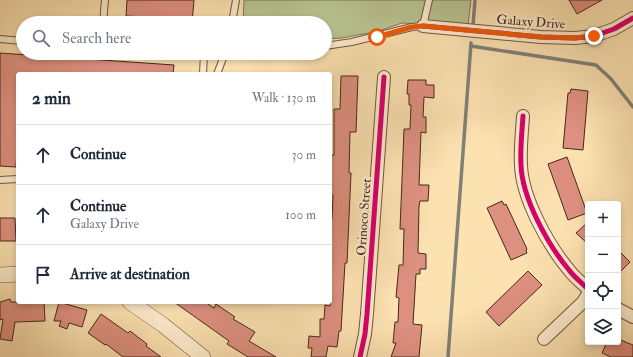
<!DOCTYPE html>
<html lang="en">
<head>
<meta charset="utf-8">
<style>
  body { margin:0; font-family:"IM FELL Double Pica",serif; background:#f6f6f7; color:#1f2937 }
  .controls { position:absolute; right:12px; bottom:12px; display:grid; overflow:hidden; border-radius:4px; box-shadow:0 2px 6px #0003 }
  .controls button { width:36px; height:36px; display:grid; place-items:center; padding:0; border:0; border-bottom:1px solid #e0e1e3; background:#fff; color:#1f2937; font:20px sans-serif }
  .stop { position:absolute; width:12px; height:12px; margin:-9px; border:3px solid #ea580c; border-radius:50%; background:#fff }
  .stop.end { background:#ea580c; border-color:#fff; box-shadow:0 1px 4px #0008 }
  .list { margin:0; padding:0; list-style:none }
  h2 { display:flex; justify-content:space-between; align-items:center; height:52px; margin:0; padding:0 16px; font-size:17px }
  h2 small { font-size:13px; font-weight:400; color:#747a83 }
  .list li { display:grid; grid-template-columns:26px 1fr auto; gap:12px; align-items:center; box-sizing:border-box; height:60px; padding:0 16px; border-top:1px solid #e0e1e3 }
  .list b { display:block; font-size:15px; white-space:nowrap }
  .list p { margin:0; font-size:13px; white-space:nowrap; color:#747a83 }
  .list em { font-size:13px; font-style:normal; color:#747a83 }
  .icon { flex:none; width:22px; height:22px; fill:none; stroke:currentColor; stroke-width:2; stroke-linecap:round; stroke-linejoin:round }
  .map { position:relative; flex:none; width:633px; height:357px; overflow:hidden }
  .search { position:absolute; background:#fff; box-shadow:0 2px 6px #0003; left:16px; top:16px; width:316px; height:44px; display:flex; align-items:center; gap:10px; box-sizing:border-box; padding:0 14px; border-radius:22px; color:#747a83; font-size:15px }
  .panel { position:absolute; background:#fff; box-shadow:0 2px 6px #0003; left:16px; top:72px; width:316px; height:232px; border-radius:4px }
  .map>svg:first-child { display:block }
  .green { fill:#b8c491; stroke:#7f7656 }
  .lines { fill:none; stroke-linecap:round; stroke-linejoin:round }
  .stream { stroke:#808079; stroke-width:3.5 }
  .building { fill:#de9080; stroke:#46281b }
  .service-casing { stroke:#745640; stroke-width:8 }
  .minor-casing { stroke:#745640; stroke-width:14 }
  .tertiary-casing { stroke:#745640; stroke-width:16 }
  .service { stroke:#fdeccc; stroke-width:6 }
  .minor { stroke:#fdeccc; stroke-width:12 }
  .tertiary { stroke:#fdeccc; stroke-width:15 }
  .cycleway-casing { stroke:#fdeccc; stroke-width:8 }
  .cycleway { stroke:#d6006c; stroke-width:5 }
  .route { stroke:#ea580c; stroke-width:5 }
  .labels { text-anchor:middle; stroke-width:4; stroke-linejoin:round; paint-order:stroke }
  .street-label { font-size:13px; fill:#46281b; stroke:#fdeccc }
</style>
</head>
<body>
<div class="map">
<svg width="633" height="357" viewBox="0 0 633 357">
  <rect width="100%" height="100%" fill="#fce1b1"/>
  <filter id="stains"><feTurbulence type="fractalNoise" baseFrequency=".005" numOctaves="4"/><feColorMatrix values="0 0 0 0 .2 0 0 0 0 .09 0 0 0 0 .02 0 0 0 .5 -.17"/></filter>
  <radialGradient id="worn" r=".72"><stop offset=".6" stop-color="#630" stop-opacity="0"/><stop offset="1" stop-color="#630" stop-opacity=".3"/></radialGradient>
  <polygon class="green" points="244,0 471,0 468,26 402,23 379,31 342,38 325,39 325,23 243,23"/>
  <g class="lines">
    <g class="stream">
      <polyline points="473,25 475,0"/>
      <polyline points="471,46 596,65 611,79 633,107"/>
      <polyline points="448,357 471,43"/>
    </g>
  </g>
  <g class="building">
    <polygon points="127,0 194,0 192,23 177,23 178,19 126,16"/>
    <polygon points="569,0 602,0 577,14"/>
    <polygon points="0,53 174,65 173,74 18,74 18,133 16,167 0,166"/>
    <polygon points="341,76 358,76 356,132 350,132 349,173 351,173 347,263 345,263 341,331 339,331 337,347 328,346 326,357 311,357 312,348 308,348 309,336 320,337 320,319 324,319 325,305 330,306 330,219 332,219 333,195 330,195 330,155 334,155 334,109 340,109"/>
    <polygon points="408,80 426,80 426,85 434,85 434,98 424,97 423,117 426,117 426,133 421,132 419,185 429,185 428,201 420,201 419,206 418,253 426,254 426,269 420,269 420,274 416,274 413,324 422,325 419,357 391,357 396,343 393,343 395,322 398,322 399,298 396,297 399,265 403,265 404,229 400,229 404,129 410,129 411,105 409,105 409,94 407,94"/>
    <polygon points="571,89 588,91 583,150 563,148 568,93 570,93"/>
    <polygon points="567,157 587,213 568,220 548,164"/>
    <polygon points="502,201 504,205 506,204 527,249 526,250 527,253 511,260 487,208"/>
    <polygon points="0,218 15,218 16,241 0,241"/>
    <polygon points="588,222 588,244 576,233"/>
    <polygon points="618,250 630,262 618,274"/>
    <polygon points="528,271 542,285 499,326 486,312"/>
    <polygon points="10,299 11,302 44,302 45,321 15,322 12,341 0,339 3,319 0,320 0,302"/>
    <polygon points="59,302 87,310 82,327 69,323 67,329 59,326 61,321 54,321"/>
    <polygon points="174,302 205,302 214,308 216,304 235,317 233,319 255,332 249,341 276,357 248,357 227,344 229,341"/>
    <polygon points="101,314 128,333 130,331 147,344 146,346 161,357 123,357 106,344 105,345 88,333"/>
    <polygon points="618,339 633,345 633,357 611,357 602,353 607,342 618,342"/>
  </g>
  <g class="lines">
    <g class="service-casing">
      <g id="service">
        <polyline points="103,23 105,0"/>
        <polyline points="210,23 212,21 233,21"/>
        <polyline points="232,23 236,0"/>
        <polyline points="0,39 23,41"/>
        <polyline points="325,46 352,42 412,27 423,26 429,0"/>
        <polyline points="203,74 204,53"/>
        <polyline points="217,74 225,53"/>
        <polyline points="0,180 18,179"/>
      </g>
    </g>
    <g class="minor-casing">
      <g id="minor">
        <polyline points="423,26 541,37 575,38 594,36 614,29 633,18"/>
        <path d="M523 116C522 132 520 149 521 165 522 198 548 245 569 270 574 277 582 283 588 289"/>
        <polyline points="618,309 633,317"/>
        <polyline points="544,339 583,302 588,294"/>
        <polyline points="360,357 365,334 367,314 384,77"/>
      </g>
    </g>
    <g class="tertiary-casing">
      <g id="tertiary">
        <polyline points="0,275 18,274"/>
        <polyline points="130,302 163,325 203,357"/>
      </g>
    </g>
    <use href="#service" class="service"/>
    <use href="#minor" class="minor"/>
    <use href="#tertiary" class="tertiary"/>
    <g class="cycleway-casing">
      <g id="cycleway">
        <polyline points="423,26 541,37 575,38 594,36 614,29 633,18"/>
        <path d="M523 116C522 132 520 149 521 165 522 198 548 245 569 270 574 277 582 283 588 289"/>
        <polyline points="360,357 365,334 367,314 384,77"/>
      </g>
    </g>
    <use href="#cycleway" class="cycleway"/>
  </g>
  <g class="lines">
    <polyline class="route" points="377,37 412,27 423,26 541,37 575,38 594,36"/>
  </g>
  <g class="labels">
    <g class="street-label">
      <text transform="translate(531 21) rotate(4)" y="5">Galaxy Drive</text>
      <text transform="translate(363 217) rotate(-86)" y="5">Orinoco Street</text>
    </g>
  </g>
  <rect width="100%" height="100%" filter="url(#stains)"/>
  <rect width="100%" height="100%" fill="url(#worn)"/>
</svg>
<div class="controls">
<button>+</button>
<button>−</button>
<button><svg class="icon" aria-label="locate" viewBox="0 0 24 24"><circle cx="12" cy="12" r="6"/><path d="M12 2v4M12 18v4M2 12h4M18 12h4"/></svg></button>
<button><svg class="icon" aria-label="layers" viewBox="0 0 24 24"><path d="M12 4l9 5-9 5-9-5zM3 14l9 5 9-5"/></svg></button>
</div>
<div class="stop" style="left:377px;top:37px"></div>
<div class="stop end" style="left:594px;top:36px"></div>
<div class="search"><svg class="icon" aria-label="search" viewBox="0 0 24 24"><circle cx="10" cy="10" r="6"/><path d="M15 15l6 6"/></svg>Search here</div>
<section class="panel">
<h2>2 min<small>Walk · 130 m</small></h2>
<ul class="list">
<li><svg class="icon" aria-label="ahead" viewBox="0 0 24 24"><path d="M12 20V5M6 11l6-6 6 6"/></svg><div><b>Continue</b></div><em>30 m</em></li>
<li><svg class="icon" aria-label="ahead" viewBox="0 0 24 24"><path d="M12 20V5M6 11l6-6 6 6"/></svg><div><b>Continue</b><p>Galaxy Drive</p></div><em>100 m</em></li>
<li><svg class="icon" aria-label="arrive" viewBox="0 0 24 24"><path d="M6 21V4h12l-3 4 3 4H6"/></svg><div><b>Arrive at destination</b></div></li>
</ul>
</section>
</div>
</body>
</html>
